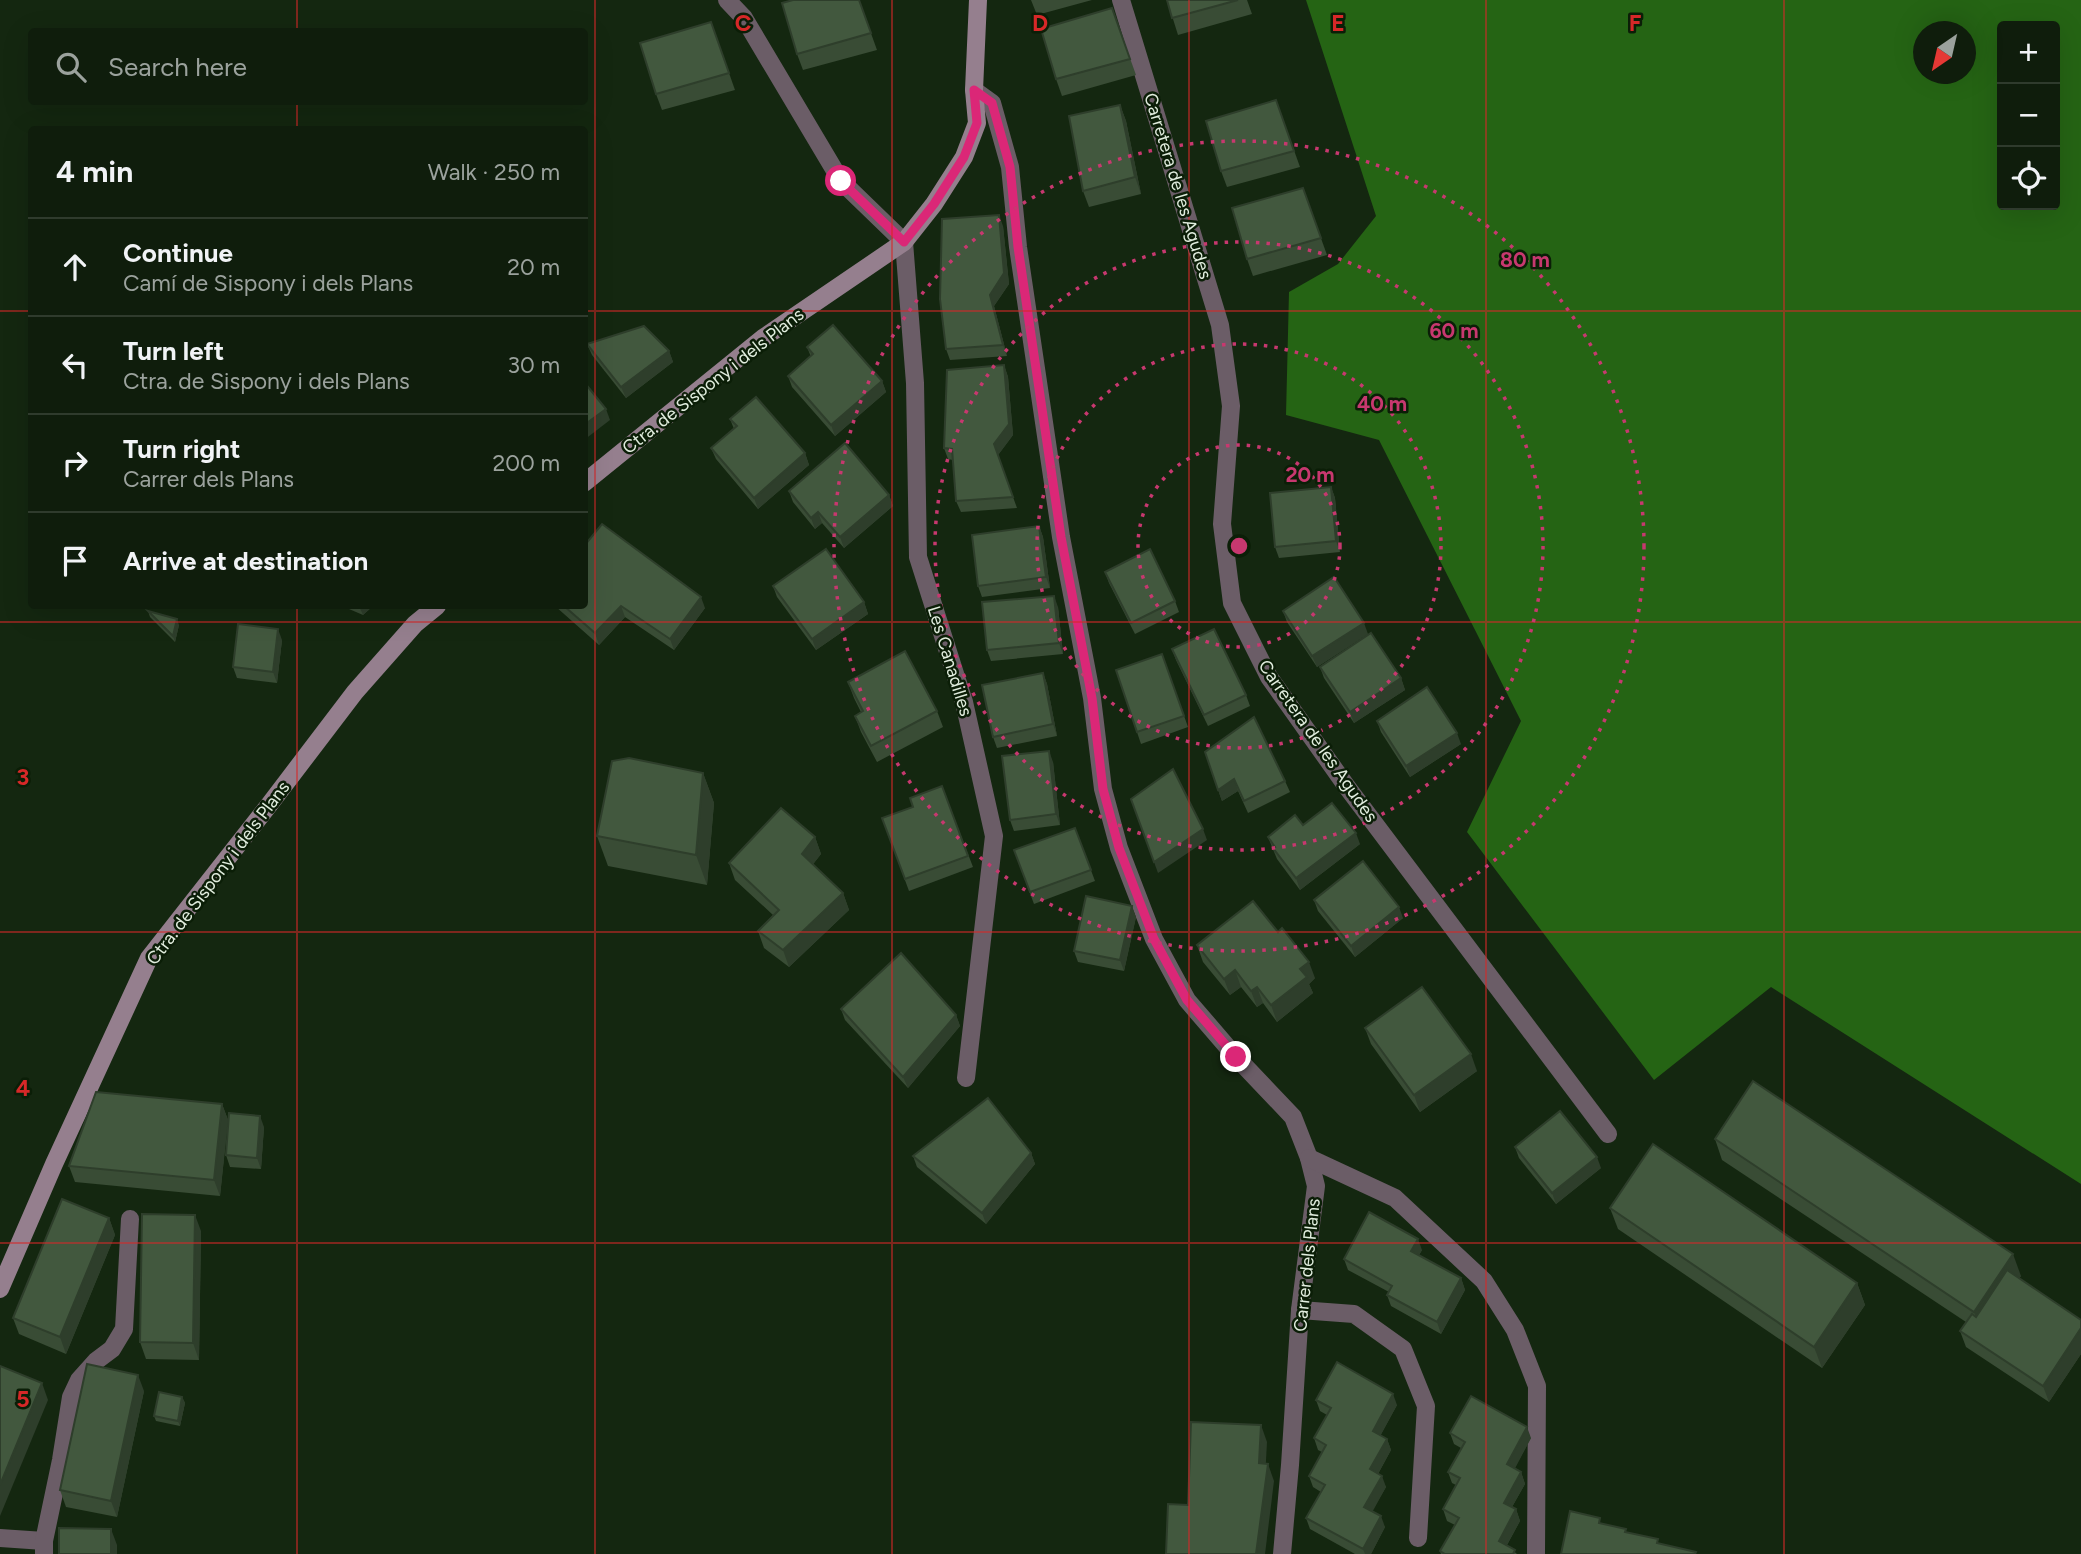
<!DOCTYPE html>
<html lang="en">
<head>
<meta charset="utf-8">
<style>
  body { margin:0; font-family:Figtree,sans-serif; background:#1d2a1a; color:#f1f3f6 }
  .controls { position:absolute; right:21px; top:21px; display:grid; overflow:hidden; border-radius:7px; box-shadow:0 7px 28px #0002 }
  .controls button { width:63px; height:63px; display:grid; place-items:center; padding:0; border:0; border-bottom:2px solid #2f3b2d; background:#0f1d0c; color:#f1f3f6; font:35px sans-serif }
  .compass { position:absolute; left:1913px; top:21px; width:63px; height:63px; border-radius:50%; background:#0f1d0c; box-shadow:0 7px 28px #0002; rotate:214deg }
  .stop { position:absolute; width:21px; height:21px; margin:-16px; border:5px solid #db2777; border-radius:50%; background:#fff }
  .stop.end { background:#db2777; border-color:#fff; box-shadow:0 2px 7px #0008 }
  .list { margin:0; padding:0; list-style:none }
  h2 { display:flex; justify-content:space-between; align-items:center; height:91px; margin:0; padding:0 28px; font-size:30px }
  h2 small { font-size:23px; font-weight:400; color:#9ba29d }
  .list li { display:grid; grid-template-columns:46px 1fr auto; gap:21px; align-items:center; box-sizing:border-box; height:98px; padding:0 28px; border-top:2px solid #2f3b2d }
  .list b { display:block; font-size:26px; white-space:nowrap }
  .list p { margin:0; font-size:23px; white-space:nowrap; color:#9ba29d }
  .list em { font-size:23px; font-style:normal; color:#9ba29d }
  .icon { flex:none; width:38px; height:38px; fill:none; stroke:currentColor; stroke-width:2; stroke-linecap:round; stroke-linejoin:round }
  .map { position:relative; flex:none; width:2081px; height:1554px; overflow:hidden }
  .search { position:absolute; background:#0f1d0c; box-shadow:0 7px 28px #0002; left:28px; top:28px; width:560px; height:77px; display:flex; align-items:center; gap:18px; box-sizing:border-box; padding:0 24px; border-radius:7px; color:#9ba29d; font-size:26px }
  .panel { position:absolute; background:#0f1d0c; box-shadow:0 7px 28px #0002; left:28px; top:126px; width:560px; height:483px; border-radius:7px }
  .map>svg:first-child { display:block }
  .forest { fill:#256414; fill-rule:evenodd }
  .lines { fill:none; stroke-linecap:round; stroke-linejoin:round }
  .minor { stroke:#6b5d67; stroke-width:18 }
  .secondary { stroke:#957f8e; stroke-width:18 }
  .wall { fill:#394c35 }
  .shaded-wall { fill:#2e3e2b }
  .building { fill:#42583e; stroke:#2e3e2b; stroke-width:2 }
  .route { stroke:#db2777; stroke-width:9 }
  .grid { fill:none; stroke:#d62828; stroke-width:2; stroke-opacity:0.55 }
  .ring { fill:none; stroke:#c7386f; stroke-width:3.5; stroke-dasharray:3.5 7 }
  .labels { text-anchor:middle; stroke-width:5; stroke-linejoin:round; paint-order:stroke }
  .street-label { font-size:18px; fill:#e1edde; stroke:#0b1e07 }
  .grid-label { font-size:23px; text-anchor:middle; font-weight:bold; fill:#d62828; stroke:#0b1e07; stroke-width:5; stroke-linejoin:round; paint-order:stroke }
  .centre { fill:#c7386f; stroke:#0b1e07; stroke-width:3.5 }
  .ring-label { font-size:21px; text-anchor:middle; font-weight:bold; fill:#c7386f; stroke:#0b1e07; stroke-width:5; stroke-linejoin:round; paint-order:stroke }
</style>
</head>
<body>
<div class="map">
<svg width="2081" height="1554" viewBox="0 0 2081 1554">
  <rect width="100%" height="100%" fill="#142710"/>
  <path class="forest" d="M1306 0H2081V1184L1771 987 1654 1080 1467 832 1521 721 1379 440 1286 415 1289 292 1338 264 1376 216ZM2002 26H2055V205H2002ZM1924 32H1966V74H1924Z"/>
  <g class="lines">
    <g class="minor">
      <polyline points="727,0 744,18 841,181 904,242 915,383 918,557 964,702 994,836 966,1078"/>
      <polyline points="1121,0 1220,325 1231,406 1222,524 1232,603 1269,677 1347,787 1608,1134"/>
      <polyline points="974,90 992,103 1010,167 1018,247 1061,537 1092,698 1103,789 1119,848 1154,939 1187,1000 1236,1057 1293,1117 1309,1158 1316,1186 1300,1310 1290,1465 1282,1554"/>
      <polyline points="1309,1158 1395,1198 1484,1281 1515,1330 1537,1386 1536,1554"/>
      <polyline points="1300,1310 1354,1314 1403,1349 1426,1406 1418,1538"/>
      <polyline points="0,1538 44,1541"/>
      <polyline points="44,1554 44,1541 61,1460 71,1397 79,1380 96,1361 112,1349 124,1329 130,1219"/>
    </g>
    <g class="secondary">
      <polyline points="584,483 763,338 904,242 934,204 964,157 977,123 974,90 978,0"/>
      <polyline points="0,1289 54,1164 149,958 269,805 355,692 415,624 437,606"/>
    </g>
  </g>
  <g class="wall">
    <polygon points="859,0 877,50 803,70 797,54"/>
    <polygon points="1031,0 1092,0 1037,15"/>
    <polygon points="1167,0 1247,0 1252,14 1178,35"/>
    <polygon points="1112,8 1136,75 1062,96 1056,79"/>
    <polygon points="711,22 735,90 662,110 656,94"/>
    <polygon points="1276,100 1300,167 1227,187 1221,171"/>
    <polygon points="1120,105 1126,121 1141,194 1089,207 1083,191"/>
    <polygon points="1303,188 1327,255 1253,276 1247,259"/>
    <polygon points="1003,226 1009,284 994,306 1007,356 950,360 946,349"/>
    <polygon points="587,344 669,351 673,362 626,398 592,355"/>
    <polygon points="807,347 882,381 886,392 835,436 792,387 788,376 811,357"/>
    <polygon points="1004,365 1008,377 1013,435 998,455 1017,508 961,512 956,501 953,460 948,459 944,448"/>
    <polygon points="730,419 805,453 809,465 758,509 716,459 711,448 734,429"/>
    <polygon points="1331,487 1335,498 1340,552 1279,558 1275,547"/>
    <polygon points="789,491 889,495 893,506 844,548 822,523 815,529 793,502"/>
    <polygon points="1039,526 1043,537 1050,588 982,597 978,586"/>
    <polygon points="1105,572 1175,601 1179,612 1135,634 1109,583"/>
    <polygon points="773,586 864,602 868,614 816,650 777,597"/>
    <polygon points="342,606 373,606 363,615"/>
    <polygon points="555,606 584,606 705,608 674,650 625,617 599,645"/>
    <polygon points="1058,607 1063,654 991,661 987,650"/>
    <polygon points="148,611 179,625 175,642 150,617"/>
    <polygon points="1283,611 1368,634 1317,667 1287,622"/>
    <polygon points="282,640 277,683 237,678 233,667"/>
    <polygon points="1172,649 1246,695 1250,706 1208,726 1176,660"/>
    <polygon points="1162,654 1188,727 1141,744 1116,670"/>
    <polygon points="1320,667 1401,678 1405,690 1354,723 1324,678"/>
    <polygon points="1043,673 1047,684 1057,736 997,748 993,737"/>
    <polygon points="848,682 937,711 943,727 877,762 861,732 855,716 861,712 854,698"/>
    <polygon points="1377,721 1461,744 1410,777 1381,732"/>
    <polygon points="1205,752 1285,781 1290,792 1248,813 1238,791 1222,801"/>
    <polygon points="1053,762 1060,825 1014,831 1010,820"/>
    <polygon points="703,773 714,803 707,885 608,866 597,836"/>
    <polygon points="942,786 973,867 909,891 882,818 913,807"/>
    <polygon points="1303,825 1360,844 1300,890 1277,859 1268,837"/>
    <polygon points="1075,828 1095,881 1034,904 1014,850"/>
    <polygon points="815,837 821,854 813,864 843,893 849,910 789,967 764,948 758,931 773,915 735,880 729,863"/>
    <polygon points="1314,900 1403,918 1355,957 1318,911"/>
    <polygon points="1136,917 1124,971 1078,962 1074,951"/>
    <polygon points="1197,945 1315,978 1309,984 1313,993 1277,1022 1263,1003 1257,1007 1241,987 1230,995 1203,962"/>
    <polygon points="841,1009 956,1015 960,1026 908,1088 845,1020"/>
    <polygon points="1365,1028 1477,1071 1420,1112 1371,1044"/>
    <polygon points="222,1104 228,1120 220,1196 75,1182 69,1166"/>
    <polygon points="264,1127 261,1169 230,1167 226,1155"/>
    <polygon points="1715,1139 2021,1276 2019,1278 2081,1320 2081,1354 2049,1402 1966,1347 1960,1331 1966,1322 1722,1160"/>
    <polygon points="1515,1147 1601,1168 1556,1204 1519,1158"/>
    <polygon points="1031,1153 1035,1164 986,1224 917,1167 913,1156"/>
    <polygon points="1610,1208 1857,1283 1865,1305 1822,1368 1618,1229"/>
    <polygon points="109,1218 115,1235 66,1354 19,1334 13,1318"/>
    <polygon points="201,1231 199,1360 146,1359 140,1342"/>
    <polygon points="1422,1250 1419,1255 1461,1278 1465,1290 1441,1334 1391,1306 1387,1295 1389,1292 1348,1270 1344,1259"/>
    <polygon points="144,1391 117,1517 66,1507 60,1490"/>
    <polygon points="182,1397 185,1403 180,1426 156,1421 154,1416"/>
    <polygon points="1316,1400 1397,1405 1380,1436 1387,1439 1391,1450 1378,1474 1386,1487 1372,1511 1385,1527 1371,1554 1355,1554 1310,1529 1306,1518 1321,1492 1313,1487 1309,1476 1322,1452 1318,1450 1314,1438 1327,1415 1320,1411"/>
    <polygon points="1450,1433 1531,1438 1514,1469 1521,1472 1525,1484 1512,1507 1516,1509 1520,1521 1507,1545 1517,1554 1441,1554 1440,1551 1455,1525 1447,1521 1443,1509 1456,1485 1452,1483 1448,1472 1461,1448 1454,1444"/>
  </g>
  <g class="shaded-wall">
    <polygon points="1120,105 1126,121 1141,194 1135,177"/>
    <polygon points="999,215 1003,226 1009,284 994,306 1007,356 1003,345 990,295"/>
    <polygon points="669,351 673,362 626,398 621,387"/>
    <polygon points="1004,365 1008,377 1013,435 998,455 1017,508 994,444"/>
    <polygon points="882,381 886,392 835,436 831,425"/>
    <polygon points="606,409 610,420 584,440 584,425"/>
    <polygon points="805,453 809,465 758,509 754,498"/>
    <polygon points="1331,487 1335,498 1340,552 1336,541"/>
    <polygon points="889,495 893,506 844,548 840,537"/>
    <polygon points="818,512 822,523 815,529 811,518"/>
    <polygon points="1039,526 1043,537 1050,588 1046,577"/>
    <polygon points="1054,596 1058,607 1063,654 1059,643"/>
    <polygon points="701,597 705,608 674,650 670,639"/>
    <polygon points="864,602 868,614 816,650 812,639"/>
    <polygon points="359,606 373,606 363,615"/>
    <polygon points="621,606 625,617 599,645 595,633"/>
    <polygon points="177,619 179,625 175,642 173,636"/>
    <polygon points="1364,623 1368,634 1317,667 1312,656"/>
    <polygon points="278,629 282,640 277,683 273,672"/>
    <polygon points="1043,673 1047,684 1057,736 1053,724"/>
    <polygon points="1401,678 1405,690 1354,723 1350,712"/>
    <polygon points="1457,733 1461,744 1410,777 1406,766"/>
    <polygon points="1049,751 1053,762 1060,825 1056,814"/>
    <polygon points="703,773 714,803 707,885 696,855"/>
    <polygon points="1234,779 1238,791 1222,801 1218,790"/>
    <polygon points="1203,829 1207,840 1158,873 1154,862"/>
    <polygon points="1356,833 1360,844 1300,890 1296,878"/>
    <polygon points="815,837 821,854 808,871 802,854"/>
    <polygon points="843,893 849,910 789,967 783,950"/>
    <polygon points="1132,906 1136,917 1124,971 1120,960"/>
    <polygon points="1399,907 1403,918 1355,957 1351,946"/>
    <polygon points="1309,962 1315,978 1309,984 1313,993 1277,1022 1271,1005 1300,969"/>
    <polygon points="1235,970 1241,987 1230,995 1224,979"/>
    <polygon points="1257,987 1263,1003 1257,1007 1251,991"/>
    <polygon points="956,1015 960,1026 908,1088 903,1077"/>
    <polygon points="1471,1054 1477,1071 1420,1112 1414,1095"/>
    <polygon points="222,1104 228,1120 220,1196 214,1180"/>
    <polygon points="260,1116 264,1127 261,1169 257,1158"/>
    <polygon points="1031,1153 1035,1164 986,1224 982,1213"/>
    <polygon points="1597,1157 1601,1168 1556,1204 1552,1193"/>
    <polygon points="195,1215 201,1231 199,1360 193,1343"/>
    <polygon points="109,1218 115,1235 66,1354 60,1337"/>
    <polygon points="1418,1239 1422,1250 1415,1262 1411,1251"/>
    <polygon points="2013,1254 2021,1276 1982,1333 1974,1312"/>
    <polygon points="1461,1278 1465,1290 1441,1334 1437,1322"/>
    <polygon points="1857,1283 1865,1305 1822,1368 1814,1347"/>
    <polygon points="2081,1328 2081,1354 2049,1402 2043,1386"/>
    <polygon points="138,1375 144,1391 117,1517 111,1501"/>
    <polygon points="42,1383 48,1400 0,1516 0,1485"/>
    <polygon points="1393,1394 1397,1405 1377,1442 1373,1431"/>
    <polygon points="182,1397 185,1403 180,1426 178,1421"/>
    <polygon points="1261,1425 1267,1442 1265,1479 1259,1463"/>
    <polygon points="1527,1427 1531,1438 1511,1476 1507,1464"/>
    <polygon points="1387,1439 1391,1450 1374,1481 1370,1469"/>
    <polygon points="1268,1464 1274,1481 1265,1554 1256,1554"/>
    <polygon points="1521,1472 1525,1484 1508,1514 1504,1503"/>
    <polygon points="1382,1476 1386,1487 1369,1518 1364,1507"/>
    <polygon points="1516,1509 1520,1521 1503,1552 1499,1541"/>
    <polygon points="1381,1516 1385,1527 1371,1554 1365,1554 1363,1549"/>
    <polygon points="111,1529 117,1545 117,1554 111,1554"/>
  </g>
  <g class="building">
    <polygon points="793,0 859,0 871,33 797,54 782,3"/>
    <polygon points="1167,0 1238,0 1172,18"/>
    <polygon points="1112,8 1130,59 1056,79 1041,29"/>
    <polygon points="711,22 729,73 656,94 640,43"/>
    <polygon points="1276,100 1294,151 1221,171 1206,121"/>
    <polygon points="1120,105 1135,177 1083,191 1069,116"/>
    <polygon points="1303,188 1321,238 1247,259 1232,208"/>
    <polygon points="999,215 1004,273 990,295 1003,345 946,349 940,299 942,219"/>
    <polygon points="833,325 882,381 831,425 788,376 813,354 807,347"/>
    <polygon points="644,326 669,351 621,387 587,344"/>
    <polygon points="1004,365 1009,424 994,444 1013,497 956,501 952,449 944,448 947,370"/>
    <polygon points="584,382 606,409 584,425"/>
    <polygon points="756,397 805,453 754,498 711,448 737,426 730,419"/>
    <polygon points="845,443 889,495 840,537 818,512 811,518 789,491"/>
    <polygon points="1331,487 1336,541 1275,547 1270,493"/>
    <polygon points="602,524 701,597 670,639 621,606 595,633 564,606 584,606 584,546"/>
    <polygon points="1039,526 1046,577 978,586 972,535"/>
    <polygon points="826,549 864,602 812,639 773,586"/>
    <polygon points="1150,549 1175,601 1131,623 1105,572"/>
    <polygon points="1334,577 1364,623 1312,656 1283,611"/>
    <polygon points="1054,596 1059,643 987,650 982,602"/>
    <polygon points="148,611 177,619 173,636"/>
    <polygon points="238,624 278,629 273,672 233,667"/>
    <polygon points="1214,629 1246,695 1204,715 1172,649"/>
    <polygon points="1371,633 1401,678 1350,712 1320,667"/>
    <polygon points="905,651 937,711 871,746 855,716 863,711 848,682"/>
    <polygon points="1162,654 1184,716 1137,732 1116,670"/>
    <polygon points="1043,673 1053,724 993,737 982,685"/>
    <polygon points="1427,687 1457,733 1406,766 1377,721"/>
    <polygon points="1254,717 1285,781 1244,801 1234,779 1218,790 1205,752"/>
    <polygon points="1049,751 1056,814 1010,820 1002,756"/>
    <polygon points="629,758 703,773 696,855 597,836 612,761"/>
    <polygon points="1173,769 1203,829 1154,862 1131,799"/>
    <polygon points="942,786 968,856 905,879 882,818 913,807 910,798"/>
    <polygon points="1332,803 1356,833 1296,878 1273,848 1275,847 1268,837 1295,815 1303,825"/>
    <polygon points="781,808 815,837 802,854 843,893 783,950 758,931 779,910 729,863"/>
    <polygon points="1075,828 1091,870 1030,892 1014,850"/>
    <polygon points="1363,861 1399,907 1351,946 1314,900"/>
    <polygon points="1086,896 1132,906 1120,960 1074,951"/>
    <polygon points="1253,901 1278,932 1282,928 1309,962 1300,969 1307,977 1271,1005 1257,987 1251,991 1235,970 1224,979 1197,945"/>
    <polygon points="901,953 956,1015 903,1077 841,1009"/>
    <polygon points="1422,987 1471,1054 1414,1095 1365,1028"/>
    <polygon points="1753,1081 2013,1254 1974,1312 1715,1139"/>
    <polygon points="96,1092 222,1104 214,1180 69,1166"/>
    <polygon points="988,1098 1031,1153 982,1213 913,1156"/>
    <polygon points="1560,1111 1597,1157 1552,1193 1515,1147"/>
    <polygon points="229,1113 260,1116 257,1158 226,1155"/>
    <polygon points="1653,1144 1857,1283 1814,1347 1610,1208"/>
    <polygon points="62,1199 109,1218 60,1337 13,1318"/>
    <polygon points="1369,1212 1418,1239 1411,1251 1461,1278 1437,1322 1387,1295 1392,1286 1344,1259"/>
    <polygon points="142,1214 195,1215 193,1343 140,1342"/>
    <polygon points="2007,1270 2081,1320 2081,1328 2043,1386 1960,1331 1972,1314 1976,1317"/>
    <polygon points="1337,1362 1393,1394 1373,1431 1387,1439 1370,1469 1382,1476 1364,1507 1381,1516 1363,1549 1306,1518 1325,1485 1309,1476 1326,1445 1314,1438 1331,1408 1316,1400"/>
    <polygon points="87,1364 138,1375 111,1501 60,1490"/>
    <polygon points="0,1366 42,1383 0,1485"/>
    <polygon points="159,1392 182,1397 178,1421 154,1416"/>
    <polygon points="1471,1396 1527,1427 1507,1464 1521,1472 1504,1503 1516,1509 1499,1541 1515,1550 1513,1554 1445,1554 1440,1551 1459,1518 1443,1509 1460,1478 1448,1472 1465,1442 1450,1433"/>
    <polygon points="1191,1422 1261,1425 1259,1463 1268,1464 1256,1554 1166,1554 1168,1504 1188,1505"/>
    <polygon points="1570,1511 1600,1518 1599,1523 1626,1529 1625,1532 1658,1539 1657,1543 1696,1552 1695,1554 1561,1554"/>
    <polygon points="59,1528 111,1529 111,1554 59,1554"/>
  </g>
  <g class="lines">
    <polyline class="route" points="841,181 904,242 934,204 964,157 977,123 974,90 992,103 1010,167 1018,247 1061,537 1092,698 1103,789 1119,848 1154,939 1187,1000 1236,1057"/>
  </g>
  <path class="grid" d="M297 0V32M595 0V1554M892 0V1554M1189 0V1554M1486 0V1554M1784 0V1554M297 102V130M0 311H32M584 311H2081M297 606V1554M0 622H2081M0 932H2081M0 1243H2081"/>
  <g class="ring">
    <circle cx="1239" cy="546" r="101"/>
    <circle cx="1239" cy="546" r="202"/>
    <circle cx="1239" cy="546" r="304"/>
    <circle cx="1239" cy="546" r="405"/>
  </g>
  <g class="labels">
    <g class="street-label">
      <text transform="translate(1178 186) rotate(73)" y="6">Carretera de les Agudes</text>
      <text transform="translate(713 381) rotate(-38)" y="6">Ctra. de Sispony i dels Plans</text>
      <text transform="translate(950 661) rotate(73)" y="6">Les Canadilles</text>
      <text transform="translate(1318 741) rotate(55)" y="6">Carretera de les Agudes</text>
      <text transform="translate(218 873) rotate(-53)" y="6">Ctra. de Sispony i dels Plans</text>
      <text transform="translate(1307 1265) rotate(-84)" y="6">Carrer dels Plans</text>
    </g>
  </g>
  <g class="grid-label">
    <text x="743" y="31">C</text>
    <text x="1040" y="31">D</text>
    <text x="1338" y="31">E</text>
    <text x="1635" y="31">F</text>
    <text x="23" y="785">3</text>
    <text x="23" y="1096">4</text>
    <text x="23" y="1407">5</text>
  </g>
  <circle cx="1239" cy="546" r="10" class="centre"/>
  <g class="ring-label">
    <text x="1525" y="267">80 m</text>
    <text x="1454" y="338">60 m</text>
    <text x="1382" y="411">40 m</text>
    <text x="1310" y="482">20 m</text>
  </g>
</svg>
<div class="controls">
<button>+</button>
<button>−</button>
<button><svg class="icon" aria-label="locate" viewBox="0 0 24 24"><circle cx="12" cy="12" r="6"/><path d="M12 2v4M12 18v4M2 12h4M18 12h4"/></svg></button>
</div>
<svg class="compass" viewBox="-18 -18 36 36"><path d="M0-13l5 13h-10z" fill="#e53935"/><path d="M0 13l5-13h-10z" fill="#9ba29d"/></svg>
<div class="stop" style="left:841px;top:181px"></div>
<div class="stop end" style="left:1236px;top:1057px"></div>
<div class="search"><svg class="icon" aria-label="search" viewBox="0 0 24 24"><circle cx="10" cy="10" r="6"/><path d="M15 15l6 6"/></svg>Search here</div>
<section class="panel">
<h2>4 min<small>Walk · 250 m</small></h2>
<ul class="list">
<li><svg class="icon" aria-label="ahead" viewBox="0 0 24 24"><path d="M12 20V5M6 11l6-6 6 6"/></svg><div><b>Continue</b><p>Camí de Sispony i dels Plans</p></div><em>20 m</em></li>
<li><svg class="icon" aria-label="left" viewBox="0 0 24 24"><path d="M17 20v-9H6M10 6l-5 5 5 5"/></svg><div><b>Turn left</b><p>Ctra. de Sispony i dels Plans</p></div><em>30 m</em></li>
<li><svg class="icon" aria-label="right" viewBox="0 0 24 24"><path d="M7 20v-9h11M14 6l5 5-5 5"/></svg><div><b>Turn right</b><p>Carrer dels Plans</p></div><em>200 m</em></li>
<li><svg class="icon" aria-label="arrive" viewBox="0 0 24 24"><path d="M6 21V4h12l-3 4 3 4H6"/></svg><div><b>Arrive at destination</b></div></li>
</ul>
</section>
</div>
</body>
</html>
